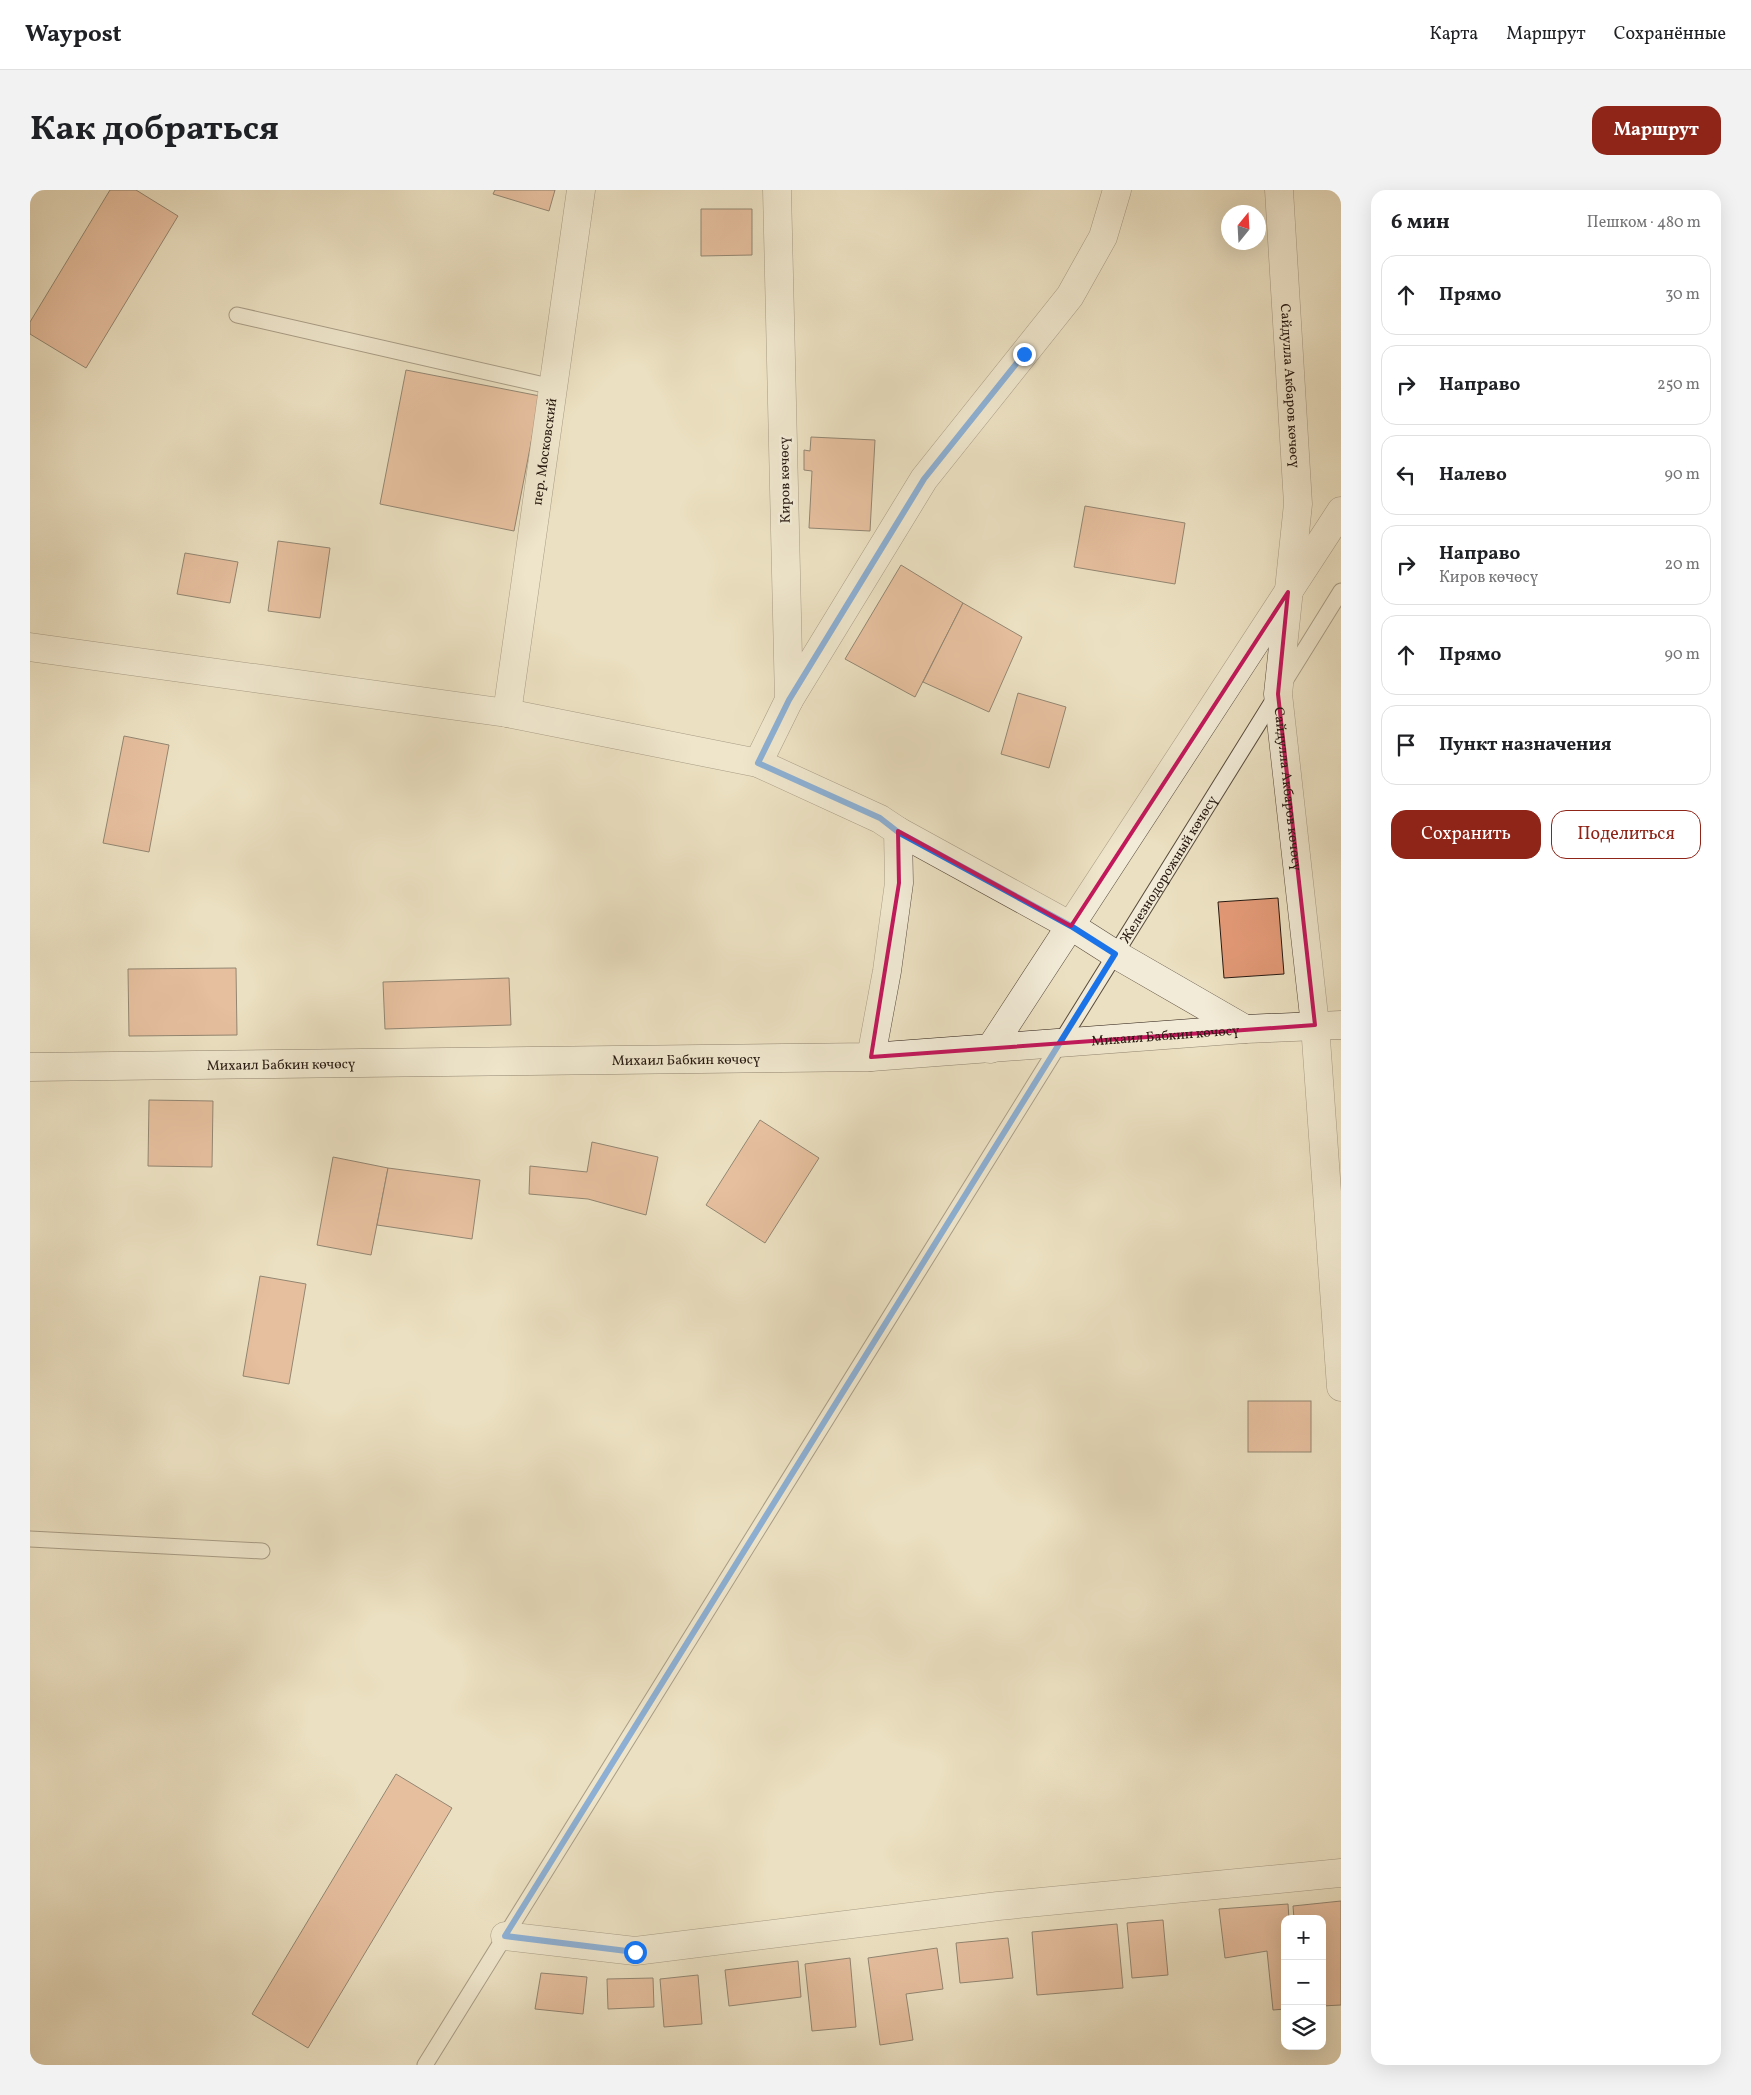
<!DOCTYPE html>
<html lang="ru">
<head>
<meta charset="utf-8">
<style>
  body { margin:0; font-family:Vollkorn,serif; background:#f2f2f2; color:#202124 }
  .controls { position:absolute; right:15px; bottom:15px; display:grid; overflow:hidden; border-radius:10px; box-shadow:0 5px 20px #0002 }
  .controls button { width:45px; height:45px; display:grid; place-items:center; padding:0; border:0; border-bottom:1px solid #e0e0e0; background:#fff; color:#202124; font:25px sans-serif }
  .compass { position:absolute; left:1191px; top:15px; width:45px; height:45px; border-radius:50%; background:#fff; box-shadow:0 5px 20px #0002; rotate:18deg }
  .stop { position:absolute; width:15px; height:15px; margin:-11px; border:4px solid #1a73e8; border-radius:50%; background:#fff }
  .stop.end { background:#1a73e8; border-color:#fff; box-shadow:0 1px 5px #0008 }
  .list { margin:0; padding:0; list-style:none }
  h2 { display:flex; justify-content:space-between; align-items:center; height:65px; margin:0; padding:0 20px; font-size:21px }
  h2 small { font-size:16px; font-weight:400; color:#757577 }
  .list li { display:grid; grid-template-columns:32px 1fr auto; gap:15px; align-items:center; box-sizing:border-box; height:80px; margin:0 10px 10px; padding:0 10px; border:1px solid #e0e0e0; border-radius:15px }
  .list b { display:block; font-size:19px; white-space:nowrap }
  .list p { margin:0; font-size:16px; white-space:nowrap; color:#757577 }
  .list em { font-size:16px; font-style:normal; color:#757577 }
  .actions { display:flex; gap:10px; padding:15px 20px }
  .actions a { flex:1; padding:11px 0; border:1px solid #8f2418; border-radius:15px; text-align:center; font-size:18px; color:#8f2418 }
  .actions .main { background:#8f2418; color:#fff }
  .icon { flex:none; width:28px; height:28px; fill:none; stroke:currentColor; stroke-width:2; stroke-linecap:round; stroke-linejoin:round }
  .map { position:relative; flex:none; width:1311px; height:1875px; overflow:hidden; border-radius:15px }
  header { display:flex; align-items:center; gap:30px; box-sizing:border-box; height:70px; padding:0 25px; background:#fff; border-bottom:1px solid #e0e0e0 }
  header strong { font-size:24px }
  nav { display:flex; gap:28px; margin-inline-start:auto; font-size:18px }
  .intro { display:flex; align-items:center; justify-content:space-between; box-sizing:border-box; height:120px; padding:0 30px }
  h1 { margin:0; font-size:35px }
  .button { padding:12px 22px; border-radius:15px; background:#8f2418; color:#fff; font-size:18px; font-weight:700 }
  main { display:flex; gap:30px; padding:0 30px }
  aside { flex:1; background:#fff; border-radius:15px; box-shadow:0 5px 20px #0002 }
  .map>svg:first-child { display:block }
  .building { fill:#e19875; stroke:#271911 }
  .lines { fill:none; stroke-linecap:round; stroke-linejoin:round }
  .service-casing { stroke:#584b3d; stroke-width:17 }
  .minor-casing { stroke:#584b3d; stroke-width:29 }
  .secondary-casing { stroke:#271911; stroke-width:29 }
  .service { stroke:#f2ebd7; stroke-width:15 }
  .minor { stroke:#f2ebd7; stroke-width:28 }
  .secondary { stroke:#f2ebd7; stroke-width:28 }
  .route { stroke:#1a73e8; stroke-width:6 }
  .marked { fill:none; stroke:#c2185b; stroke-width:4; stroke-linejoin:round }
  .labels { text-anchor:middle; stroke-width:5; stroke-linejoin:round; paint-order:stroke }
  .street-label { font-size:14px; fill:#271911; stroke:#f2ebd7 }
</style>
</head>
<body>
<header>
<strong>Waypost</strong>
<nav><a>Карта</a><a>Маршрут</a><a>Сохранённые</a></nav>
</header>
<div class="intro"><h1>Как добраться</h1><a class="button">Маршрут</a></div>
<main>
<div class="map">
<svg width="1311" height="1875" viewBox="0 0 1311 1875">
  <rect width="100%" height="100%" fill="#ebe0c1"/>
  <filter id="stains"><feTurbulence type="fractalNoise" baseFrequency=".004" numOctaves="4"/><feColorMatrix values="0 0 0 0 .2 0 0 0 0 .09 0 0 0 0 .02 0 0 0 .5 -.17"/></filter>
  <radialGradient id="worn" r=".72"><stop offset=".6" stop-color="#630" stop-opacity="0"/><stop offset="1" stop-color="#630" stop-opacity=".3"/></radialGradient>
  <g class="building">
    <polygon points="80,0 106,0 148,26 56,178 0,144 0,132"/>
    <polygon points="465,0 525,0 519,21 463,4"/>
    <polygon points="671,19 722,19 722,65 671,66"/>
    <polygon points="376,180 510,206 484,341 350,314"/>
    <polygon points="781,247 845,250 840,341 779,338 782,281 774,280 774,260 780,261"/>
    <polygon points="1055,316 1155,333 1145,394 1044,377"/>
    <polygon points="248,351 300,358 290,428 238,421"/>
    <polygon points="155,363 208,372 200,413 147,404"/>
    <polygon points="871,375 933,413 885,507 815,469"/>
    <polygon points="933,413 992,447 959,522 893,492"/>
    <polygon points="988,503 1036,517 1019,578 971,564"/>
    <polygon points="94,546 139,555 119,662 73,653"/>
    <polygon points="1248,708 1254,784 1194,788 1188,712"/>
    <polygon points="206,778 207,845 99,846 98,779"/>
    <polygon points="479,788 481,835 355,839 353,792"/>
    <polygon points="119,910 183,911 182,977 118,976"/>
    <polygon points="730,930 789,968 735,1053 676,1015"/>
    <polygon points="562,952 628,967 616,1025 558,1009 499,1004 500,976 557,982"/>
    <polygon points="303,967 358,978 341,1065 287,1055"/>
    <polygon points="358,978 450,990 442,1049 347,1035"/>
    <polygon points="230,1086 276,1094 259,1194 213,1186"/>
    <rect x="1218" y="1211" width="63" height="51"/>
    <polygon points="366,1584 422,1618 278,1858 222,1824"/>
    <polygon points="1311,1711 1311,1815 1292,1816 1292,1729 1264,1729 1263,1716"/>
    <polygon points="1258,1714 1259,1729 1255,1729 1255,1819 1243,1820 1237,1761 1195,1768 1189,1719"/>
    <polygon points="1133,1730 1138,1785 1102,1788 1097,1733"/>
    <polygon points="1087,1734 1093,1798 1007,1805 1002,1742"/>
    <polygon points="978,1748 983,1788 930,1793 926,1753"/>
    <polygon points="907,1758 913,1799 876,1804 883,1850 850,1855 838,1768"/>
    <polygon points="820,1768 826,1837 782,1841 775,1774"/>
    <polygon points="768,1771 771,1807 699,1816 695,1780"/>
    <polygon points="511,1783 557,1787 553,1824 505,1819"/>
    <polygon points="668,1785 672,1834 634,1837 630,1789"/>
    <polygon points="623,1788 624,1817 578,1819 577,1789"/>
  </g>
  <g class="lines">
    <g class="service-casing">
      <g id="service">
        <polyline points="207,125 523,197"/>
        <polyline points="0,1349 232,1361"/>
        <path id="s1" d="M395 1875 1311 401"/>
      </g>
    </g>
    <g class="minor-casing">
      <g id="minor">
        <path id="s2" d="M1249 0 1268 314 1248 504 1285 835 1311 1197"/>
        <polyline points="0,457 477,523 728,573 850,629 868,641 869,693 857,781 841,867"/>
        <polyline points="759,510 894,289 1040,106 1073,47 1087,0"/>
        <path id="s3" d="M477 523 551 0"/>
        <polyline points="728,573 759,510 747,0"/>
        <polyline points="868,641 1041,736 1085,764 1215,839"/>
        <polyline points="960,859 1311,321"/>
        <polyline points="475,1746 605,1761 968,1716 1311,1683"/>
      </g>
    </g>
    <g class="secondary-casing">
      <g id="secondary">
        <path id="s4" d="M0 877 841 867 1215 839 1311 835"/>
      </g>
    </g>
    <use href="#service" class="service"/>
    <use href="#minor" class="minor"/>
    <use href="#secondary" class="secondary"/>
  </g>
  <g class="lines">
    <polyline class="route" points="605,1762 475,1746 1085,764 1041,736 868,642 850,628 728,573 759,510 894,289 994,164"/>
  </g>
  <path d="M0 0H1311V1875H0ZM1258 402 1248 504 1285 835 841 867 869 693 868 641 1041 736Z" fill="#ebe0c1" fill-opacity=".55" fill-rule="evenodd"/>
  <path class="marked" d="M1258 402 1248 504 1285 835 841 867 869 693 868 641 1041 736Z"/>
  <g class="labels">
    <g class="street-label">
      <text dy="5" stroke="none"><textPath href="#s2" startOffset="196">Сайдулла Акбаров көчөсү</textPath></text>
      <text dy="5" stroke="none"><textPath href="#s3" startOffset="264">пер. Московский</textPath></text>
      <text transform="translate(754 290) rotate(-91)" y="5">Киров көчөсү</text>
      <text dy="5" stroke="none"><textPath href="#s2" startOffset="601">Сайдулла Акбаров көчөсү</textPath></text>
      <text dy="5" stroke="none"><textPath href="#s1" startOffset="1408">Железнодорожный көчөсү</textPath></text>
      <text dy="5" stroke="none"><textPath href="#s4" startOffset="1136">Михаил Бабкин көчөсү</textPath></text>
      <text dy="5" stroke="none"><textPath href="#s4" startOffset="656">Михаил Бабкин көчөсү</textPath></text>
      <text dy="5" stroke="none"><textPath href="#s4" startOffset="251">Михаил Бабкин көчөсү</textPath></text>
    </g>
  </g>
  <rect width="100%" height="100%" filter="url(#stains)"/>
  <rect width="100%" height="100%" fill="url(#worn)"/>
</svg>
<div class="controls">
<button>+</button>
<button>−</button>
<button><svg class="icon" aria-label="layers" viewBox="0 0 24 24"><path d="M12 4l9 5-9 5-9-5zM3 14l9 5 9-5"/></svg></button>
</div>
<svg class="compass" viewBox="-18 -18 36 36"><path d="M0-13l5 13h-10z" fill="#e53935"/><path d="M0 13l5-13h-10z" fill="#757577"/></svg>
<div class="stop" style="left:605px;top:1762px"></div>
<div class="stop end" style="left:994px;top:164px"></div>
</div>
<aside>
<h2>6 мин<small>Пешком · 480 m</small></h2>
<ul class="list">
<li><svg class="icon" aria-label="ahead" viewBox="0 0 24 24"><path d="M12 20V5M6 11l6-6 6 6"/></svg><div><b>Прямо</b></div><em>30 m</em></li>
<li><svg class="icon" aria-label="right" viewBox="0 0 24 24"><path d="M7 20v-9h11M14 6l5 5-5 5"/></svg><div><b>Направо</b></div><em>250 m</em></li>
<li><svg class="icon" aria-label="left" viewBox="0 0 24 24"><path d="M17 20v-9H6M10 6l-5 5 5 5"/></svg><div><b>Налево</b></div><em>90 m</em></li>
<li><svg class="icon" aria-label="right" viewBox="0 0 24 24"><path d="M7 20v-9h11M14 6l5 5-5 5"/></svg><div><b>Направо</b><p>Киров көчөсү</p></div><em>20 m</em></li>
<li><svg class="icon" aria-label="ahead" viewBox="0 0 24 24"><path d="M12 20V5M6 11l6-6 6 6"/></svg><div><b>Прямо</b></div><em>90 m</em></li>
<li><svg class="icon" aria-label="arrive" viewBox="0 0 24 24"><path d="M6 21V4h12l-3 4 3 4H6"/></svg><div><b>Пункт назначения</b></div></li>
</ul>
<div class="actions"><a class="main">Сохранить</a><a>Поделиться</a></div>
</aside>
</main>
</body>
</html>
